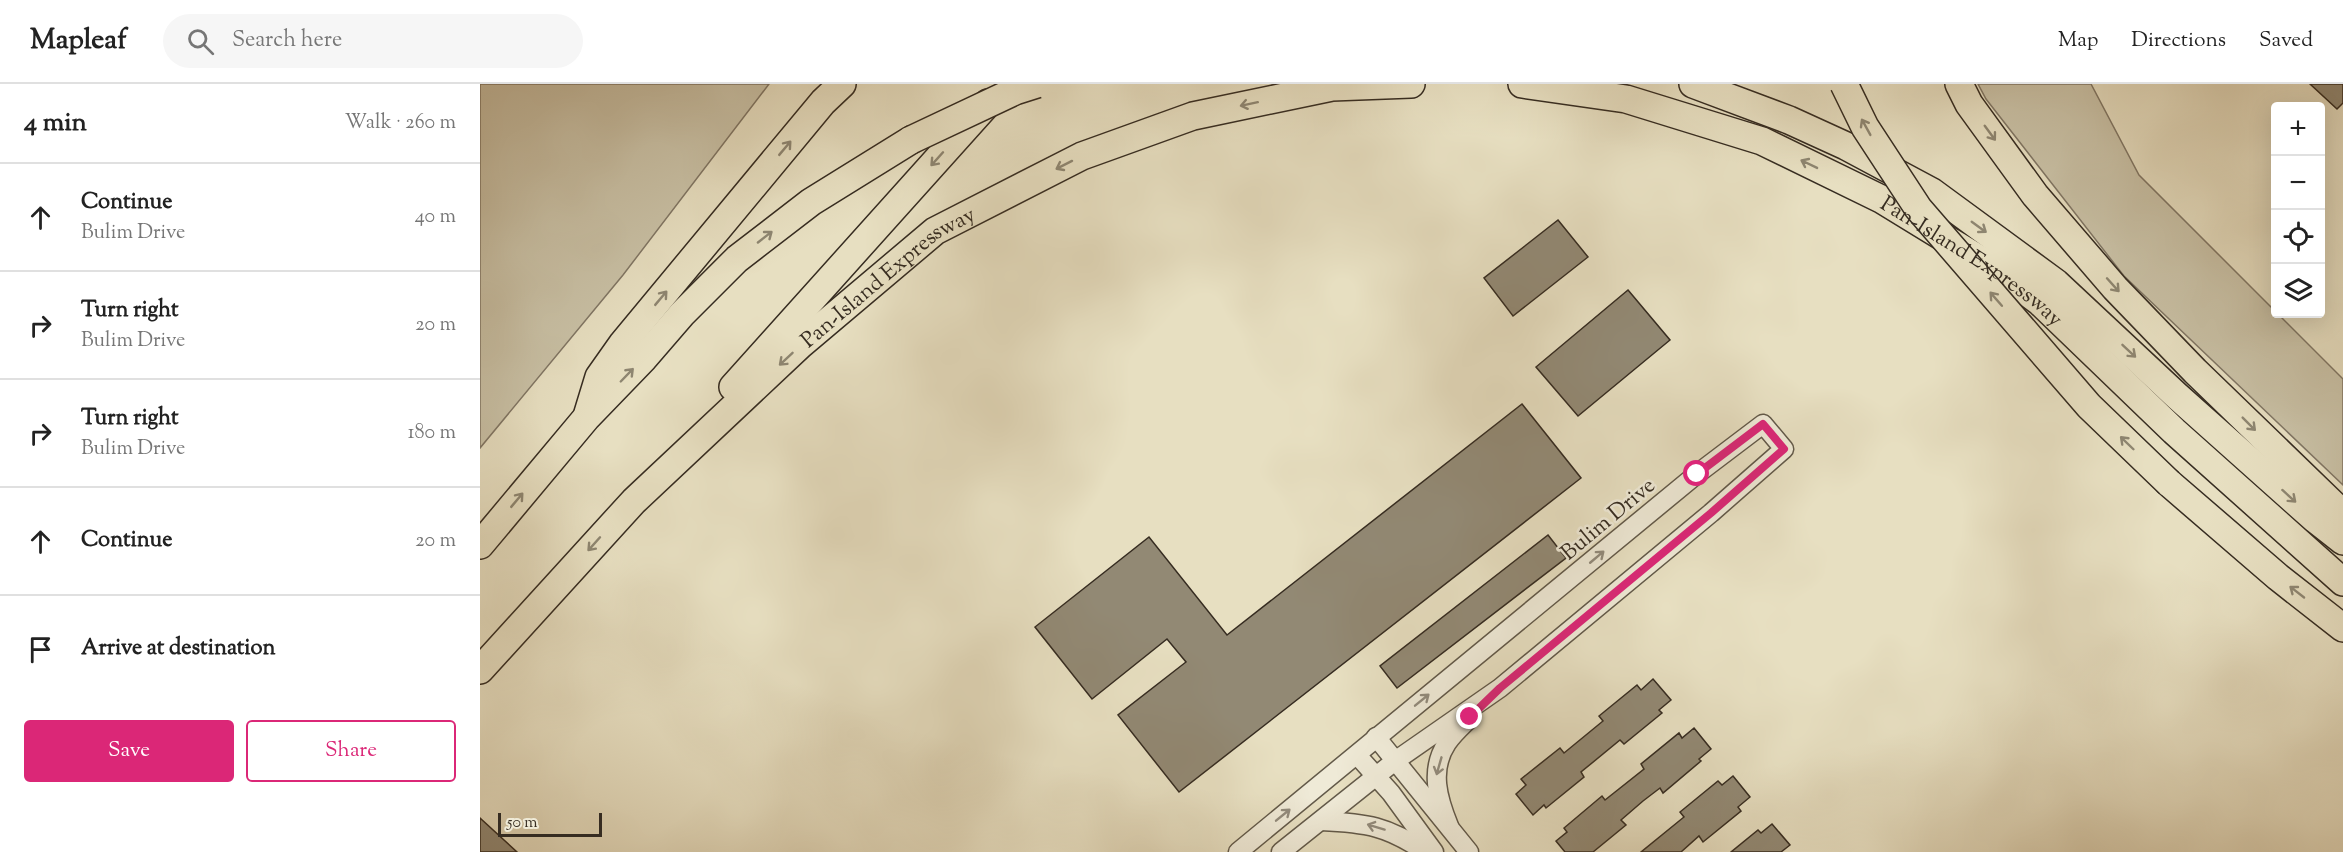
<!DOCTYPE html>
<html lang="en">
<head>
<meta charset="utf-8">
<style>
  body { margin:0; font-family:"Sorts Mill Goudy",serif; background:#f6f6f6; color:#222 }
  .controls { position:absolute; right:18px; top:18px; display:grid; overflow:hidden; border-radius:6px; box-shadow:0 6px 24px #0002 }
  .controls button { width:54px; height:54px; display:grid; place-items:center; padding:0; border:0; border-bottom:2px solid #e0e0e0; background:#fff; color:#222; font:30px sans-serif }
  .scale { position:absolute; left:18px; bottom:15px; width:104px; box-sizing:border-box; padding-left:6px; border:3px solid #362c21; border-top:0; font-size:16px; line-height:21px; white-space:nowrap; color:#362c21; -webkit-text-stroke:4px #efead7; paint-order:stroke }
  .stop { position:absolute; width:18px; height:18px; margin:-14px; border:4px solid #db2777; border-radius:50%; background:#fff }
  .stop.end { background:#db2777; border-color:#fff; box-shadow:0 2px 6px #0008 }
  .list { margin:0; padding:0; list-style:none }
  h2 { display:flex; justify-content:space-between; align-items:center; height:78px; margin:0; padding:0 24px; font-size:26px }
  h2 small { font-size:20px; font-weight:400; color:#767676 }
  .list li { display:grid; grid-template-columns:39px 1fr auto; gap:18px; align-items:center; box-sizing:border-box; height:108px; padding:0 24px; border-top:2px solid #e0e0e0 }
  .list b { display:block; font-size:22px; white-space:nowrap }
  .list p { margin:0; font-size:20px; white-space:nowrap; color:#767676 }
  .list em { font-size:20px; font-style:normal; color:#767676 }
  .actions { display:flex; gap:12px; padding:18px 24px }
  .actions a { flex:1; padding:14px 0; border:2px solid #db2777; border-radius:6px; text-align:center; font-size:21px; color:#db2777 }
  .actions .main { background:#db2777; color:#fff }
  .icon { flex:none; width:33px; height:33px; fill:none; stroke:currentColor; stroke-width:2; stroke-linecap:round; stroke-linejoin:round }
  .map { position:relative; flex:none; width:1863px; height:768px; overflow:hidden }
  header { display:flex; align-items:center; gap:36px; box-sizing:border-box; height:84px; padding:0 30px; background:#fff; border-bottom:2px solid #e0e0e0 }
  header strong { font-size:28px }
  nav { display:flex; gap:33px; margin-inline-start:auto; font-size:21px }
  .search { width:420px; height:54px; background:#f6f6f6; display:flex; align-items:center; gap:15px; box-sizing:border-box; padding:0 21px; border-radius:33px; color:#767676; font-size:22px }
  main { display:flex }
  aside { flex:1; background:#fff }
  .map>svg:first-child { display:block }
  .green { fill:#c9c1a6; stroke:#807664; stroke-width:1.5 }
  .building { fill:#928974; stroke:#362c21; stroke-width:1.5 }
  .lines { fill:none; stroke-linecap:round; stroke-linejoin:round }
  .minor-casing { stroke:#625949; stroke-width:21 }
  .highway-casing { stroke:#362c21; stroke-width:30 }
  .minor { stroke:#efead7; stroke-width:18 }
  .highway { stroke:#e7dfc1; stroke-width:27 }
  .highway-bridge-casing { stroke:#362c21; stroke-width:30; stroke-linecap:butt }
  .highway-bridge { stroke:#e7dfc1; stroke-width:27 }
  .oneway { stroke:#8e8671 }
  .oneway2 { stroke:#928b7c }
  .route { stroke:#db2777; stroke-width:8 }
  .labels { text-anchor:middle; stroke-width:5; stroke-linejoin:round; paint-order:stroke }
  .street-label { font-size:22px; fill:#362c21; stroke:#efead7 }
</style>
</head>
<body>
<header>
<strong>Mapleaf</strong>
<div class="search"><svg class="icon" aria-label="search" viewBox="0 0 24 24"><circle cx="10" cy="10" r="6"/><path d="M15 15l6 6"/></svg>Search here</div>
<nav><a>Map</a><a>Directions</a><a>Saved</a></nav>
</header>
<main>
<aside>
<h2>4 min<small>Walk · 260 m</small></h2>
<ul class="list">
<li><svg class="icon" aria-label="ahead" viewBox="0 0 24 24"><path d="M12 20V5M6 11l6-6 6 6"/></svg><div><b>Continue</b><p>Bulim Drive</p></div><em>40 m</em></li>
<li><svg class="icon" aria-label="right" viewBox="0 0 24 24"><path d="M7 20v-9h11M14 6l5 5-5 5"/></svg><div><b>Turn right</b><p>Bulim Drive</p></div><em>20 m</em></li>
<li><svg class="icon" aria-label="right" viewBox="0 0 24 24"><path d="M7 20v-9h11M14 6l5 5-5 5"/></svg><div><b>Turn right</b><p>Bulim Drive</p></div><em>180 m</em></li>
<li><svg class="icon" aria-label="ahead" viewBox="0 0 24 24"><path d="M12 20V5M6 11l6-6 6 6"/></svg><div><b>Continue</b></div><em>20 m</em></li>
<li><svg class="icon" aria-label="arrive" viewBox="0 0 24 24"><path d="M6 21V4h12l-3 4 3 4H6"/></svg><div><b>Arrive at destination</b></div></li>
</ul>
<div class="actions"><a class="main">Save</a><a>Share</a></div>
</aside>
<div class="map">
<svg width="1863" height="768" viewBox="0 0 1863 768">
  <rect width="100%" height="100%" fill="#e7dfc1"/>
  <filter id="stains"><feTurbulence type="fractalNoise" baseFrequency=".00333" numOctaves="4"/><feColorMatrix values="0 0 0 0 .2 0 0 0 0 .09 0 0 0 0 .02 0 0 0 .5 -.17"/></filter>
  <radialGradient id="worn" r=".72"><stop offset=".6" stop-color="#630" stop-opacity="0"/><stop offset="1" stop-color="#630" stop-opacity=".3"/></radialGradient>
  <g class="green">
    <polygon points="0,0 289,0 143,191 0,364"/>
    <polygon points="1498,0 1611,0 1659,91 1863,295 1863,401 1644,192 1506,15"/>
  </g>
  <g class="building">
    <polygon points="1830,0 1863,0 1863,19 1857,25"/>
    <polygon points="1078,136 1108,173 1033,232 1004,194"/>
    <polygon points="1148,206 1190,256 1098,332 1056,283"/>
    <polygon points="1042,320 1101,394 699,708 638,631 706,578 687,555 612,615 555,543 669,453 747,551"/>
    <polygon points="1068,451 1086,474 917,604 900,582"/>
    <polygon points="1173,595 1191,616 1179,626 1182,629 1144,660 1140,656 1101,688 1104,693 1066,724 1064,721 1053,731 1036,710 1046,701 1041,695 1080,664 1084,669 1123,637 1119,632 1157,601 1161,606"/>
    <polygon points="1214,644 1231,665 1219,675 1221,677 1183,709 1180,704 1163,717 1141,736 1146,741 1113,768 1085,768 1076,757 1087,748 1084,744 1122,712 1125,716 1164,685 1161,680 1199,649 1202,654"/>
    <polygon points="1253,692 1270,713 1258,723 1261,727 1223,758 1219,752 1201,768 1161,768 1204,733 1200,728 1238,697 1242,701"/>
    <polygon points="0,734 37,768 0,768"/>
    <polygon points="1292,740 1310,761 1301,768 1251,768 1278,746 1281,749"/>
  </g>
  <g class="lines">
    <g class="minor-casing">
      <g id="minor">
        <polyline points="896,653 989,768"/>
        <polyline points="877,671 911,709 954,768"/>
        <path d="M841 737C886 739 908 742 945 768"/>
        <path d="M969 742C958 715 949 686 967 659 973 650 982 642 990 634"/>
        <polyline points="758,768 1217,390 1283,340 1304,365 1231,429 1020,604 915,677 801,768"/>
      </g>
    </g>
    <g class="highway-casing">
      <g id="highway">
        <path id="s1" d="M1042 0 1146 15 1282 57 1401 115 1517 186 1560 218 1694 347 1863 498"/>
        <polyline points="1213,0 1309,36 1366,62 1452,108 1576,199 1697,312 1835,435 1863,457"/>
        <polyline points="1479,0 1489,20 1555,111 1635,204 1715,287 1863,430"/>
        <polyline points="253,303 508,19"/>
        <polyline points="108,329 119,293 143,259 343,18 362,0"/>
        <polyline points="1689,399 1798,493 1863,544"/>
        <polyline points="0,461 107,333 164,274 202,230 257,175 331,118 431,56"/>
        <path id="s2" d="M0 586 154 417 320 261 455 147 602 72 713 32 852 3 931 0"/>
      </g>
    </g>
    <use href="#minor" class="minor"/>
    <use href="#highway" class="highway"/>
    <g class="highway-bridge-casing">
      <g id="highway-bridge">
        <polyline points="1364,0 1385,43 1438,124 1609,322 1689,399"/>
        <polyline points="431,56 535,7 557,0"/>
      </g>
    </g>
    <use href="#highway-bridge" class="highway-bridge"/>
  </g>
  <defs><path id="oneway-shaft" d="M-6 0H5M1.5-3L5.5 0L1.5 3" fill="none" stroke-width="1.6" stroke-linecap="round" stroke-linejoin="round" transform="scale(1.5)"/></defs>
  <g class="oneway">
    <use href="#oneway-shaft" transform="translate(769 20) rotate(168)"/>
    <use href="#oneway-shaft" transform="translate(1386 43) rotate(-119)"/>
    <use href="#oneway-shaft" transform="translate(1510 49) rotate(54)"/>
    <use href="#oneway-shaft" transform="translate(305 64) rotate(-50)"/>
    <use href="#oneway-shaft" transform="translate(457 75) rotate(132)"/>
    <use href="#oneway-shaft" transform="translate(1329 80) rotate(-154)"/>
    <use href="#oneway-shaft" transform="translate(584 81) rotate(153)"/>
    <use href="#oneway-shaft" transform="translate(1499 143) rotate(36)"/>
    <use href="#oneway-shaft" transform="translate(285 153) rotate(-38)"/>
    <use href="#oneway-shaft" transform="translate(1633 201) rotate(48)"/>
    <use href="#oneway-shaft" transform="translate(181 214) rotate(-50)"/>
    <use href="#oneway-shaft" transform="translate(1516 215) rotate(-131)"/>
    <use href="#oneway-shaft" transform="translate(1649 267) rotate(43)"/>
    <use href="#oneway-shaft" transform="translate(306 275) rotate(137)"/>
    <use href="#oneway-shaft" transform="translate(147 291) rotate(-46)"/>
    <use href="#oneway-shaft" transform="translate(1769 340) rotate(45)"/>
    <use href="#oneway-shaft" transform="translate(1647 359) rotate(-136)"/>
    <use href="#oneway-shaft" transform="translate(1809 412) rotate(42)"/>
    <use href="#oneway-shaft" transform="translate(37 416) rotate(-50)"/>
    <use href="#oneway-shaft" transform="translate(114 460) rotate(132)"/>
    <use href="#oneway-shaft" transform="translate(1817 508) rotate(-142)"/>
  </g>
  <g class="oneway2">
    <use href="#oneway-shaft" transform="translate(1117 473) rotate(-40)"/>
    <use href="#oneway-shaft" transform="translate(942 616) rotate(-39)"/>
    <use href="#oneway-shaft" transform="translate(959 682) rotate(106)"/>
    <use href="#oneway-shaft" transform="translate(803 731) rotate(-39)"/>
    <use href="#oneway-shaft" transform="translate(896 743) rotate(-163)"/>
  </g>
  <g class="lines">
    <polyline class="route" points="990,633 1020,604 1231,429 1304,365 1283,340 1217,390"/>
  </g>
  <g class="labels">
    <g class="street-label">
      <text dy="8" stroke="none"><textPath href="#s1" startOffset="490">Pan-Island Expressway</textPath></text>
      <text dy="8" stroke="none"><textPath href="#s2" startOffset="568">Pan-Island Expressway</textPath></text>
      <text transform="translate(1127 434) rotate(-40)" y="8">Bulim Drive</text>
    </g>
  </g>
  <rect width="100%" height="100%" filter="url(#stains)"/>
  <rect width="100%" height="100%" fill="url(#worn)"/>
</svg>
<div class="controls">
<button>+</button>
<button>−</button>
<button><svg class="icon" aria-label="locate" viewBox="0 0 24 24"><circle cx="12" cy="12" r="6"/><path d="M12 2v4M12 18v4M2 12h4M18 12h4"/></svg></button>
<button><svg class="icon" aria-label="layers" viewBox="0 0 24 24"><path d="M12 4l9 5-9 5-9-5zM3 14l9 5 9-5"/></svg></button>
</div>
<div class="scale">50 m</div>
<div class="stop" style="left:1217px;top:390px"></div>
<div class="stop end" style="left:990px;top:633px"></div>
</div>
</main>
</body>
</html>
